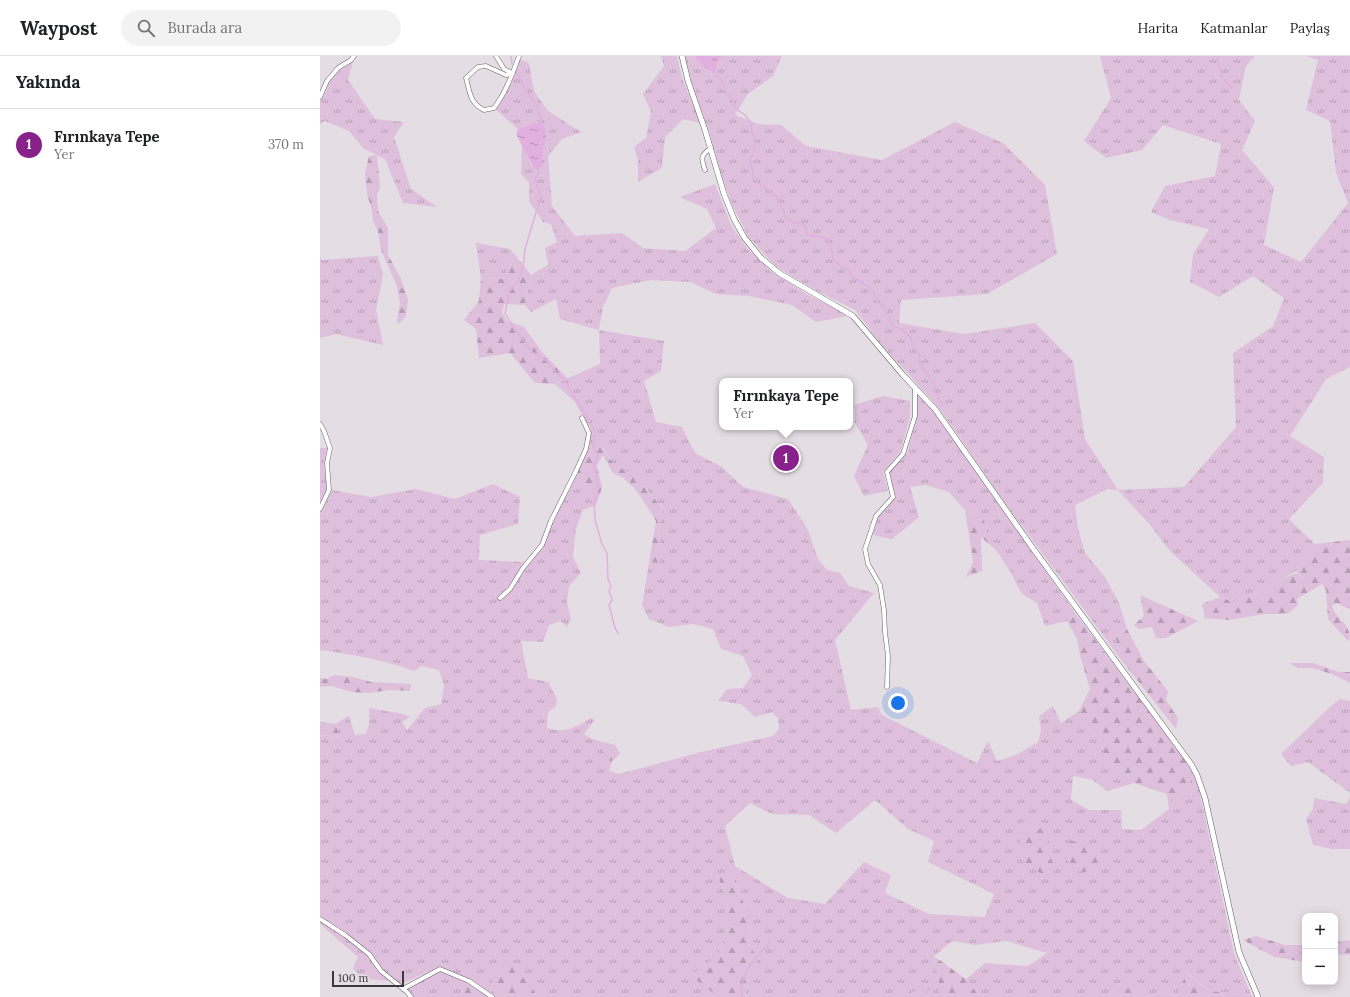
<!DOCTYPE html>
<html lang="tr">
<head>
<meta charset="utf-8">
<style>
  body { margin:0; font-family:Lora,serif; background:#f2f2f2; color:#202124 }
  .controls { position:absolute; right:12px; bottom:12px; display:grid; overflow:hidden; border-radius:8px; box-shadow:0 2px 10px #0003 }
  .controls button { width:36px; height:36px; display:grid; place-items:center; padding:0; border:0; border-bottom:1px solid #e0e0e0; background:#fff; color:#202124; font:20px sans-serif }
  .scale { position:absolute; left:12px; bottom:10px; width:72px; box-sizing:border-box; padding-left:4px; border:2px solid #3c393c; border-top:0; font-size:11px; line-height:14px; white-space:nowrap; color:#3c393c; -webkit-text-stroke:3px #e5dde4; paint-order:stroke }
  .you { position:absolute; left:578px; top:647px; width:14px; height:14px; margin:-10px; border:3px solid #fff; border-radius:50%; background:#1a73e8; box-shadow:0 0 0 6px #1a73e833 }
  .badge { display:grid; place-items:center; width:26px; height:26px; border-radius:50%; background:#88228a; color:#fff; font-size:13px; font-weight:700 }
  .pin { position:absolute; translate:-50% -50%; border:2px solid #fff; box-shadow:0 1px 4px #0006 }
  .popup { position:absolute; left:399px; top:322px; width:134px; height:52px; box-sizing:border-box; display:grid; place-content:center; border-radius:8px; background:#fff; filter:drop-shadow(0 1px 3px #0005); font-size:13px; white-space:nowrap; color:#757577 }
  .popup b { font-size:15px; color:#202124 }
  .popup::after { content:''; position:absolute; left:50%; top:100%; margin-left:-8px; border:8px solid transparent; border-top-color:#fff }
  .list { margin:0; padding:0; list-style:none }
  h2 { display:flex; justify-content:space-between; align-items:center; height:52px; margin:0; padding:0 16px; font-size:17px }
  h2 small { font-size:13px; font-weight:400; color:#757577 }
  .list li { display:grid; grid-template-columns:26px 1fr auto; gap:12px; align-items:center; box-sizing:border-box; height:72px; padding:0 16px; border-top:1px solid #e0e0e0 }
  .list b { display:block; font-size:15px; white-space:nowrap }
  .list p { margin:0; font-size:13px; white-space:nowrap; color:#757577 }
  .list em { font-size:13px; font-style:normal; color:#757577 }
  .icon { flex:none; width:22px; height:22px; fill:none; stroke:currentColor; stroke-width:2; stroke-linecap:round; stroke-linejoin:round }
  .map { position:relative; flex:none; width:1030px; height:941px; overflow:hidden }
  header { display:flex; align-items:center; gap:24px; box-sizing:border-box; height:56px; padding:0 20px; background:#fff; border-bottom:1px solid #e0e0e0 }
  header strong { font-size:19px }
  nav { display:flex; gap:22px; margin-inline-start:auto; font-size:14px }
  .search { width:280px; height:36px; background:#f2f2f2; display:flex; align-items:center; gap:10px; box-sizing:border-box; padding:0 14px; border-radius:22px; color:#757577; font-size:15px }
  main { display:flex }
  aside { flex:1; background:#fff }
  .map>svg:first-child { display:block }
  .grass { fill:url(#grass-tufts); fill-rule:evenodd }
  .forest { fill:url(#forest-firs) }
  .water { fill:url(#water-ripples) }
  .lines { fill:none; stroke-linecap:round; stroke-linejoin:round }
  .stream { stroke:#e1b0df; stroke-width:1.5 }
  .minor-casing { stroke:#676167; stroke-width:5 }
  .tertiary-casing { stroke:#676167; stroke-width:6 }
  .minor { stroke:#fff; stroke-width:4 }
  .tertiary { stroke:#fff; stroke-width:5 }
</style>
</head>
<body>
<header>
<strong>Waypost</strong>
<div class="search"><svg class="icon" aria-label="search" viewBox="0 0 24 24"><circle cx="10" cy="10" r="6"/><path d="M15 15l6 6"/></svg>Burada ara</div>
<nav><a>Harita</a><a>Katmanlar</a><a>Paylaş</a></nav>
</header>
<main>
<aside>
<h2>Yakında<small></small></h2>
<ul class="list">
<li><span class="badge">1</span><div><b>Fırınkaya Tepe</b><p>Yer</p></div><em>370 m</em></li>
</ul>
</aside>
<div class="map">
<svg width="1030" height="941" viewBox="0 0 1030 941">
  <defs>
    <pattern id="grass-tufts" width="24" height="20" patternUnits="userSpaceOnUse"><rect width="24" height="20" fill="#dec0dd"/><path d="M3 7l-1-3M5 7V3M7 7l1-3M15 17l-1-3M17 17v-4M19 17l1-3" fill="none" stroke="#b59db4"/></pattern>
    <pattern id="forest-firs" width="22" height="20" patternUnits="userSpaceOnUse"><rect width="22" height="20" fill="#dec0dd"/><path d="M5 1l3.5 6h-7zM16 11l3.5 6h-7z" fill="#b59db4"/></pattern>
    <pattern id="water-ripples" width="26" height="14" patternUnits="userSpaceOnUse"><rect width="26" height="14" fill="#e1b0df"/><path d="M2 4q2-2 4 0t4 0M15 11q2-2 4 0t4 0" fill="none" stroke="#b890b6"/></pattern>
  </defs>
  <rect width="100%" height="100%" fill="#e5dde4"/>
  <g class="grass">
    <polygon points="341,0 357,0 362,22 380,67 363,63 345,81 342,112 318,126 318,104 314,91 326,82 331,56 323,38 344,10"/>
    <polygon points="365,0 462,0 453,20 428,38 415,59 438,68 461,69 486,90 562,104 635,66 683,87 725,129 737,198 667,238 581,244 579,267 644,278 715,267 753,305 765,383 798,434 864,431 916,371 913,297 953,270 964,242 933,220 899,241 870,226 873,198 889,173 850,164 831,156 845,130 895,120 901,88 843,69 822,94 786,102 764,85 791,42 780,0 935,0 926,10 919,44 935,65 922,94 954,131 944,189 981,206 1028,147 1016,117 1010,65 986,54 998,4 986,0 1030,0 1030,311 1006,323 970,380 1004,401 1003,427 969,463 995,488 976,515 964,522 948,536 925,539 913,546 900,541 850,495 830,469 798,434 787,433 755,449 758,473 765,497 785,521 799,547 807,573 795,580 802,605 685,447 620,353 561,288 535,254 497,235 455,210 428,180 413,151 403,124 388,72 372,27"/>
    <path d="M199 3 209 7 214 35 228 55 261 76 242 83 228 100 232 150 255 180 302 177 323 192 365 195 396 172 387 153 360 141 395 128 411 169 427 192 450 215 490 240 517 253 527 260 496 266 472 249 429 240 396 238 371 226 331 224 292 232 283 251 279 274 344 285 341 315 324 325 336 366 362 371 375 397 402 411 423 431 468 443 488 474 498 503 507 514 520 517 529 530 554 537 515 584 531 654 558 651 562 659 657 707 668 685 677 705 696 699 718 686 721 675 719 660 733 650 741 667 759 655 788 703 814 727 787 735 773 724 753 720 751 744 769 754H801L802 773 821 774 849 753 874 720 879 733 914 897 931 939 889 935 868 917 857 940 841 936 827 941 798 927 789 941H660L646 923 665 907 708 910 727 897 686 885 655 889 632 885 614 900 619 928V941H425L428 921 438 902 430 891 431 861 419 838 413 820 397 818 406 841 410 865 398 900 397 939 395 941H216L215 936 173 917 172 938 150 923 119 911 81 928 62 914 50 897 0 861V679L21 681 15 668 29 660 35 679 46 678 49 668V652L83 658 90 661 82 666 87 674 105 652 121 648 124 630 119 614 102 610 94 615C64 604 31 598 0 594V456L3 454 12 434 51 441 96 433 135 443 173 428 200 441 198 468 160 479 159 504 205 506 188 531 178 541 180 544 192 533 209 508 224 489 233 465 250 433 265 427 271 434V444L276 449 263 454 256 473 253 501 261 517 249 530 247 546 251 564 247 571 241 565 229 569 223 586 201 585 208 622 228 626 237 643 236 650 228 656 227 672C245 678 256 671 271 662L275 664 264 678 272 683 295 689 300 698 292 705 289 715 299 718 377 697 453 680 459 673 458 662 452 656 435 661 421 648 398 645 407 633 423 632 432 619 423 600 401 593 393 573 373 568 349 571 329 563 322 549 329 506 339 507 341 493 338 472 344 453 316 421 293 407 282 391 267 394 271 373 254 345 235 328 280 308 279 274 240 263 236 243 211 256 205 249 211 219 228 209 225 192 237 186 231 168 223 166 209 145V127L201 118 202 89 212 110 223 107V92L225 86 221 65 198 73 175 53 191 28ZM555 744 588 773 614 785 608 806 674 838 665 861 609 858 565 837 571 819 544 806 505 848 468 842 415 810 405 770 430 747 452 758 489 759 516 777Z"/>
    <path d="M33 6 28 24 55 63 84 66 74 81 91 133 117 151 83 147 65 103 44 93 29 75 5 65 0 68V44C6 39 6 34 9 27 14 17 24 12 33 6Z"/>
    <polygon points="156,187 190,193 195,199 183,223 161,222"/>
    <polygon points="0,200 2,204 58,200 63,219 56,254 63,289 16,278 0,282"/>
    <polygon points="596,336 611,351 712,496 756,558 747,565 725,570 717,547 701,537 690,515 676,494 669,488 664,464 645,454 629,436 605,429 590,431 599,461 572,483 555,480 552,477 558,461 575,441 569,418 587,397 597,361"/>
    <polygon points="563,340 590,345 590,361 580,396 563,416 568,435 544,440 534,420 548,389 535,367 534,349"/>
    <polygon points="0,392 7,392 4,407 7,434 0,450"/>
    <polygon points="1020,643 1030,645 1030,737 988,706 971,710 961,698 1011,650"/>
    <polygon points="1030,741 1030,793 1012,793 993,789 986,763 993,753 994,742 1026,748"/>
    <polygon points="0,865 24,880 48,899 60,916 70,925 57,924 40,921 33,912 38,901 0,868"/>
    <polygon points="120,915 142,925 141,941 94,941 87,933"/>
  </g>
  <g class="forest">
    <polygon points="57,99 60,131 57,137 58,155 68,172 68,199 81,223 88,244 86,260 78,269 77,264 80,248 77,230 61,194 58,175 53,165 52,154 47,138 45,118 49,100"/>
    <polygon points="195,199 211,219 205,249 184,248 182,257 187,265 204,271 222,296 247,322 235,328 215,327 190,297 159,302 156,273 144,264 159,245 161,222 183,223"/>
    <path d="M281 391 293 407 316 421 344 454 338 472 341 493 339 507 329 506 336 465C324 446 314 425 293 417L283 399 277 409 282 432 276 449 271 445V434L265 427 250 433 267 394Z"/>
    <polygon points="645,454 664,464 669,488 661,481 662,515 646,521 653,506"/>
    <path d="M1030 484V553L1016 547 1012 550C1016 564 1030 566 1030 583L1028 585 1008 563 1006 534 1002 528 977 543 978 549 967 558H945L909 564 885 562 882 548 900 541 913 546 925 539 948 536 964 522 977 517 986 524 976 515 995 488Z"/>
    <polygon points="820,539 878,565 846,582 836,582 832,571 819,573 814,569 824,560"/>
    <polygon points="756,558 861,698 874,720 849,753 847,738 814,727 788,703 759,655 770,633 760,599 757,583 747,565"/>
    <polygon points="807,573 824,605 848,635 846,644 858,662 856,673 802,605 795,580"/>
    <polygon points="969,607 993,607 1019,616 1030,616 1030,627 1012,618 992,612 978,612"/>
    <polygon points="14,619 33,621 51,626 91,628 90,635 70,634 49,637 31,636 12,630 0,631 0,622 7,623"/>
    <polygon points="0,666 15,668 21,681 0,679"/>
    <polygon points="287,687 295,689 300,698 292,705 280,699"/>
    <polygon points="702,765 719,774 722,768 729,773 729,799 736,813 726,821 702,805 700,785"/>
    <polygon points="750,785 768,787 782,798 773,816 755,815 747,804"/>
    <polygon points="397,818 413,819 419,838 431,861 430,891 438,902 428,921 425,941 395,941 396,939 370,919 398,900 410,865 406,841"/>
    <polygon points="936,880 965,889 985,889 985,906 954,901 923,884"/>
    <polygon points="1030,884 1030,899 1015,898 1015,886"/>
    <polygon points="614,900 646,923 660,941 619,941 619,928"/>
    <polygon points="189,904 215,936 216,941 176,941 172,938 173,917"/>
    <polygon points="867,917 889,935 931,939 933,941 789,941 798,927 827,941 841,936 856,940"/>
    <polygon points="142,925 148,927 169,941 141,941"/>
    <polygon points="610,931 605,941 573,941"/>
  </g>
  <g class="water">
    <path d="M375 0H402L397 6 395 17C386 13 380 8 375 0Z"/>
    <polygon points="221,65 226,76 225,86 223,92 223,107 219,115 212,109 196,78 198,73"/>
  </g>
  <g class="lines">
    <g class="stream">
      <polyline points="191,0 192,8"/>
      <polyline points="897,0 902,21 912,32"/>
      <polyline points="196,15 206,35 217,49 221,65"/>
      <path d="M395 17 402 25 406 37 413 44 415 52 425 59 431 67 432 76 435 83 434 94 430 105 433 116V123C440 128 453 136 458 143 467 157 462 167 483 168L486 172 487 179 506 182 511 192 513 203 522 211 528 214 533 221 546 229 553 235 557 246 565 251 573 270 583 274 591 282 592 288 599 298 600 308 614 327 615 336 623 350"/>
      <polyline points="219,115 215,123 221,140 205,193 203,212 198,225 189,236 185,258 196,275 212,296 227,305 237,318 244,323 275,375 273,390 278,400 274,409 279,432 274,447 275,464 282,488 287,497 288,523 291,530 289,535 292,544 289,549 295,572 298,577"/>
      <path d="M422 941C422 937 421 932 422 928 425 915 436 898 447 891L450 882"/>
    </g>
    <g class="minor-casing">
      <g id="minor">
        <polyline points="176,0 184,13 192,17"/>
        <path d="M193 17 186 19 166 10 158 11 146 22C150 37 150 47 164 54L174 52C186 36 192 19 199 0"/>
        <polyline points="0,41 7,25 18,12 31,4 34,0"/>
        <path d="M385 114C381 102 380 100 391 92"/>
        <polyline points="0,368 4,375 10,392 7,407 9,434 0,453"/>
        <polyline points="180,542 190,533 203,512 222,489 231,465 256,415 266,393 269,377 262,362"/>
        <polyline points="567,631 568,600 565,576 564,554 560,529 548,508 545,493 556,460 573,441 567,416 583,398 595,360 595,331"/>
        <polyline points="0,863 25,879 49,898 61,915 87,936 91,941"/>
        <polyline points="83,933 120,913 149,925 172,941"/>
      </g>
    </g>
    <g class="tertiary-casing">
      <polyline id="tertiary" points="362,0 368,25 385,74 404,138 414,163 424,181 441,202 459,217 533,260 583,319 615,353 712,491 871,708 877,719 885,742 919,896 938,941"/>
    </g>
    <use href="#minor" class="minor"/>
    <use href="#tertiary" class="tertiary"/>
  </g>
</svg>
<div class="controls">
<button>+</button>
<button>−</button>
</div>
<div class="scale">100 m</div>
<div class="you"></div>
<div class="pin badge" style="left:466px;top:402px">1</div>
<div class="popup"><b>Fırınkaya Tepe</b>Yer</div>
</div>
</main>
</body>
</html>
